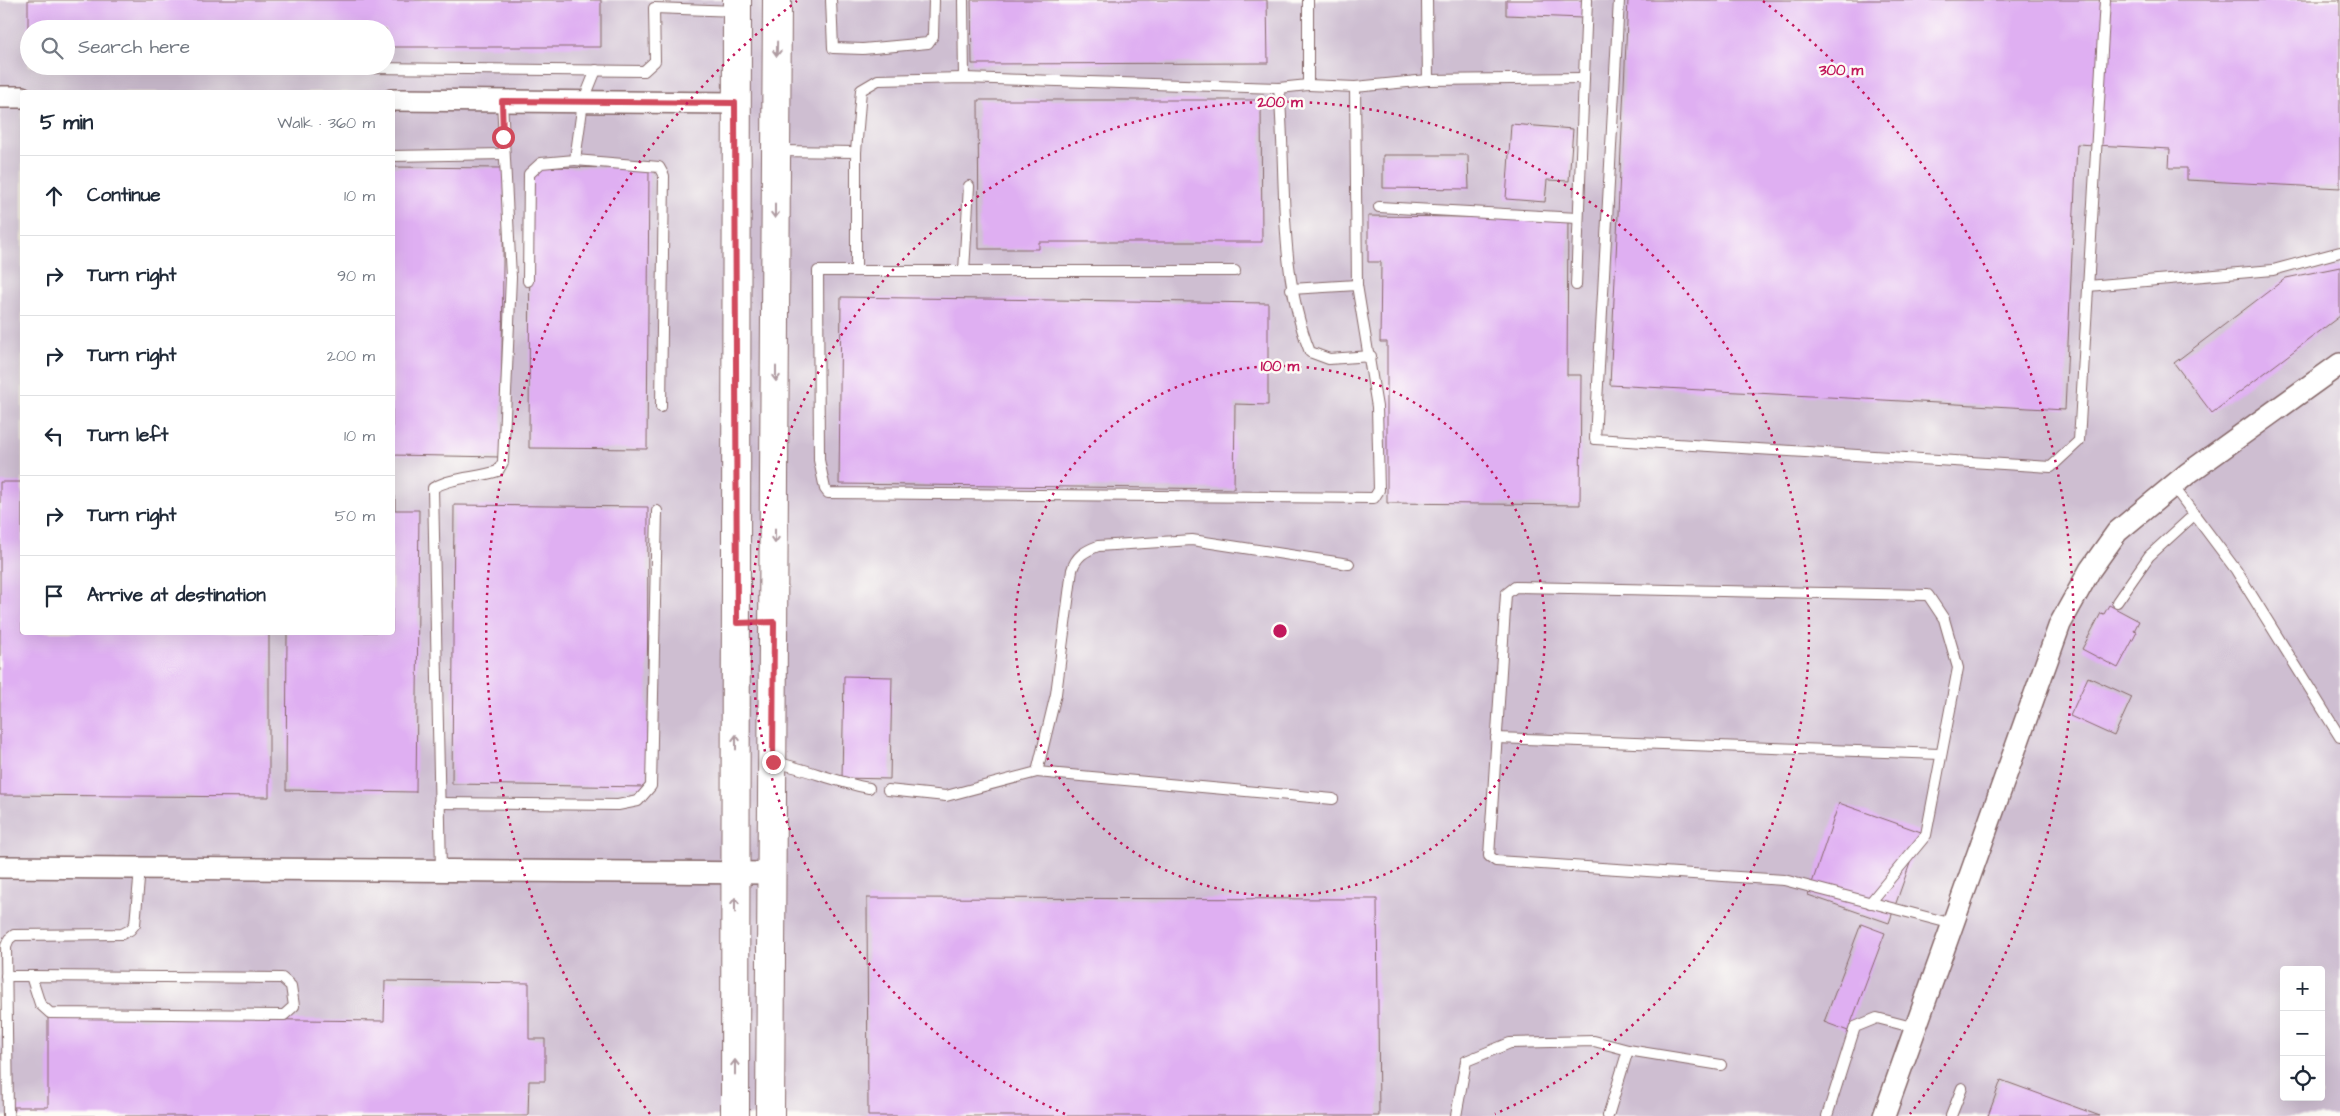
<!DOCTYPE html>
<html lang="en">
<head>
<meta charset="utf-8">
<style>
  body { margin:0; font-family:"Architects Daughter",sans-serif; background:#f2f2f3; color:#1f2937 }
  .controls { position:absolute; right:15px; bottom:15px; display:grid; overflow:hidden; border-radius:5px; box-shadow:0 5px 20px #0002 }
  .controls button { width:45px; height:45px; display:grid; place-items:center; padding:0; border:0; border-bottom:1px solid #e0e1e3; background:#fff; color:#1f2937; font:25px sans-serif }
  .stop { position:absolute; width:15px; height:15px; margin:-11px; border:4px solid #d1495b; border-radius:50%; background:#fff }
  .stop.end { background:#d1495b; border-color:#fff; box-shadow:0 1px 5px #0008 }
  .list { margin:0; padding:0; list-style:none }
  h2 { display:flex; justify-content:space-between; align-items:center; height:65px; margin:0; padding:0 20px; font-size:21px }
  h2 small { font-size:16px; font-weight:400; color:#747a83 }
  .list li { display:grid; grid-template-columns:32px 1fr auto; gap:15px; align-items:center; box-sizing:border-box; height:80px; padding:0 20px; border-top:1px solid #e0e1e3 }
  .list b { display:block; font-size:19px; white-space:nowrap }
  .list em { font-size:16px; font-style:normal; color:#747a83 }
  .icon { flex:none; width:28px; height:28px; fill:none; stroke:currentColor; stroke-width:2; stroke-linecap:round; stroke-linejoin:round }
  .map { position:relative; flex:none; width:2340px; height:1116px; overflow:hidden }
  .search { position:absolute; background:#fff; box-shadow:0 5px 20px #0002; left:20px; top:20px; width:375px; height:55px; display:flex; align-items:center; gap:12px; box-sizing:border-box; padding:0 18px; border-radius:28px; color:#747a83; font-size:19px }
  .panel { position:absolute; background:#fff; box-shadow:0 5px 20px #0002; left:20px; top:90px; width:375px; height:545px; border-radius:5px }
  .map>svg:first-child { display:block }
  .industrial { fill:#cebed1; fill-rule:evenodd }
  .building { fill:#dfaff2 }
  .lines { fill:none; stroke-linecap:round; stroke-linejoin:round }
  .lane-casing { stroke:#866869; stroke-width:12 }
  .street-casing { stroke:#866869; stroke-width:24 }
  .secondary-casing { stroke:#866869; stroke-width:30 }
  .lane { stroke:#fff; stroke-width:10 }
  .street { stroke:#fff; stroke-width:21 }
  .secondary { stroke:#fff; stroke-width:28 }
  .oneway { stroke:#ae9aa0 }
  .route { stroke:#d1495b; stroke-width:6 }
  .ring { fill:none; stroke:#c2185b; stroke-width:2.5; stroke-dasharray:2.5 5 }
  .centre { fill:#c2185b; stroke:#fdfcf7; stroke-width:2.5 }
  .ring-label { font-size:15px; text-anchor:middle; font-weight:bold; fill:#c2185b; stroke:#fdfcf7; stroke-width:5; stroke-linejoin:round; paint-order:stroke }
</style>
</head>
<body>
<div class="map">
<svg width="2340" height="1116" viewBox="0 0 2340 1116">
  <rect width="100%" height="100%" fill="#fdfcf7"/>
  <filter id="ink" filterUnits="userSpaceOnUse"><feTurbulence type="fractalNoise" baseFrequency=".02" numOctaves="2"/><feDisplacementMap in="SourceGraphic" scale="10" xChannelSelector="R" yChannelSelector="G"/><feConvolveMatrix kernelMatrix="1 2 1 2 8 2 1 2 1" color-interpolation-filters="sRGB"/></filter>
  <filter id="wash" filterUnits="userSpaceOnUse"><feTurbulence type="fractalNoise" baseFrequency=".0096" numOctaves="4" result="noise"/><feDisplacementMap in="SourceGraphic" scale="20" xChannelSelector="R" yChannelSelector="G"/><feGaussianBlur stdDeviation="1.12" result="paint"/><feColorMatrix in="noise" values="0 0 0 0 0 0 0 0 0 0 0 0 0 0 0 0 0 1.4 0 .05"/><feComposite in="paint" operator="in"/></filter>
  <g filter="url(#wash)">
    <rect width="100%" height="100%" fill="#f4efdc"/>
    <path class="industrial" d="M0 0H2340V1116H0ZM29 29H386V66H29ZM22 92H392V632H22ZM2284 970H2321V1097H2284Z"/>
    <g id="blocks">
      <g class="building">
        <polygon points="28,0 601,0 601,47 386,47 386,29 28,29"/>
        <polygon points="971,0 1267,0 1268,63 972,64"/>
        <polygon points="1506,0 1582,0 1582,18 1506,15"/>
        <polygon points="1628,0 2340,0 2340,188 2187,180 2187,168 2169,168 2170,149 2077,144 2065,410 1610,385"/>
        <polygon points="978,100 1261,100 1262,242 1039,242 1039,249 979,249"/>
        <polygon points="1511,124 1573,129 1569,181 1547,180 1545,202 1506,199"/>
        <polygon points="1383,155 1468,155 1469,189 1383,188"/>
        <polygon points="392,167 504,168 501,457 392,455"/>
        <polygon points="530,167 649,168 647,449 529,448"/>
        <polygon points="1368,216 1568,218 1567,375 1581,375 1580,505 1387,503 1387,342 1380,342 1381,262 1368,262"/>
        <polygon points="2340,267 2340,316 2212,413 2174,363 2286,278"/>
        <polygon points="841,297 1268,303 1268,405 1235,404 1234,489 839,484"/>
        <polygon points="0,482 22,482 22,632 269,632 269,797 0,795"/>
        <polygon points="392,496 395,496 395,510 419,510 416,792 286,790 287,632 392,632"/>
        <polygon points="454,505 648,507 647,787 452,784"/>
        <polygon points="2109,605 2139,621 2134,631 2137,632 2118,668 2082,649 2101,613 2104,614"/>
        <polygon points="844,676 892,677 890,779 842,778"/>
        <polygon points="2088,677 2132,697 2114,736 2070,716"/>
        <polygon points="1839,803 1921,832 1889,923 1808,895"/>
        <polygon points="867,898 1377,899 1379,1116 868,1116"/>
        <polygon points="1861,924 1885,933 1848,1031 1824,1022"/>
        <polygon points="385,981 529,983 529,1039 545,1039 545,1081 529,1081 528,1116 14,1116 14,1107 48,1107 48,1017 384,1021"/>
        <polygon points="2001,1080 2100,1116 1988,1116"/>
      </g>
    </g>
  </g>
  <g filter="url(#ink)">
    <use href="#blocks" fill-opacity="0" stroke="#866869" stroke-width="1"/>
    <g class="lines">
      <g class="lane-casing">
        <g id="lane">
          <polyline points="831,0 833,48 863,49 928,43 933,36 934,0"/>
          <polyline points="963,0 964,78"/>
          <polyline points="1308,0 1308,85 1355,87 1428,80 1584,78"/>
          <polyline points="1427,0 1428,80"/>
          <polyline points="1619,0 1595,439 2051,467 2079,441 2105,0"/>
          <polyline points="368,68 644,71 655,61 654,8 736,11"/>
          <path d="M1279 88C1287 176 1277 269 1310 352L1329 359 1371 356"/>
          <polyline points="776,151 856,152 856,271 1235,271"/>
          <polyline points="856,152 861,90 878,80 964,78 1279,88 1308,85"/>
          <polyline points="392,156 504,154"/>
          <polyline points="575,160 659,167 664,176 661,407"/>
          <polyline points="1379,207 1578,218"/>
          <polyline points="856,271 818,271 819,460 825,489 828,493 1374,498 1379,490 1377,407 1357,285 1355,87"/>
          <polyline points="964,271 969,186"/>
          <polyline points="528,281 529,174 541,163 575,160 583,102 596,70"/>
          <polyline points="1576,285 1587,0"/>
          <polyline points="2088,286 2273,270 2340,252"/>
          <polyline points="1291,289 1357,285"/>
          <polyline points="2173,486 2236,570 2340,737"/>
          <polyline points="2117,602 2149,556 2195,514"/>
          <polyline points="1496,738 1941,754"/>
          <path d="M774 762C807 769 836 782 869 788"/>
          <polyline points="1037,772 1333,799"/>
          <path d="M888 790 946 796 1037 772 1056 694 1072 570C1076 556 1085 551 1098 546L1192 540 1349 564"/>
          <polyline points="439,803 618,805 638,801 651,786 657,511"/>
          <path d="M441 870 433 488C452 477 477 478 498 471L503 462 511 277 502 101"/>
          <polyline points="1870,903 1926,835 1958,668 1944,619 1928,595 1515,587 1506,594 1489,856 1496,861 1784,880 1953,924"/>
          <polyline points="6,976 31,976 282,978 291,986 294,1006 284,1015 50,1013 40,1004 31,976"/>
          <polyline points="1628,1050 1721,1065"/>
          <polyline points="8,1116 6,946 9,939 14,935 122,934 130,930 135,924 140,869"/>
          <polyline points="1456,1116 1466,1061 1510,1043 1594,1041 1628,1050 1608,1116"/>
          <polyline points="1827,1116 1855,1027 1877,1018 1916,1028"/>
          <polyline points="1951,1116 1962,1088"/>
        </g>
      </g>
      <g class="street-casing">
        <g id="street">
          <polyline points="0,97 22,97"/>
          <polyline points="392,100 735,103"/>
          <polyline points="0,867 772,873"/>
          <polyline points="1884,1116 2060,624 2090,570 2117,532 2187,474 2340,364"/>
        </g>
      </g>
      <g class="secondary-casing">
        <g id="secondary">
          <polyline points="735,1116 737,0"/>
          <polyline points="770,1116 777,0"/>
        </g>
      </g>
      <use href="#lane" class="lane"/>
      <use href="#street" class="street"/>
      <use href="#secondary" class="secondary"/>
    </g>
    <defs><path id="oneway-shaft" d="M-6 0H5M1.5-3L5.5 0L1.5 3" fill="none" stroke-width="1.6" stroke-linecap="round" stroke-linejoin="round" transform="scale(1.25)"/></defs>
    <g class="oneway">
      <use href="#oneway-shaft" transform="translate(777 49) rotate(91)"/>
      <use href="#oneway-shaft" transform="translate(775 211) rotate(90)"/>
      <use href="#oneway-shaft" transform="translate(776 374) rotate(90)"/>
      <use href="#oneway-shaft" transform="translate(775 536) rotate(90)"/>
      <use href="#oneway-shaft" transform="translate(736 742) rotate(-90)"/>
      <use href="#oneway-shaft" transform="translate(735 905) rotate(-90)"/>
      <use href="#oneway-shaft" transform="translate(735 1067) rotate(-90)"/>
    </g>
  </g>
  <g class="lines" filter="url(#ink)">
    <polyline class="route" points="503,137 502,101 735,103 737,623 774,622 773,762"/>
  </g>
  <g class="ring">
    <circle cx="1280" cy="631" r="265"/>
    <path d="M1065 1114A529 529 0 1 1 1495 1114"/>
    <path d="M650 1114A794 794 0 0 1 797 1M1763 1A794 794 0 0 1 1910 1114"/>
  </g>
  <circle cx="1280" cy="631" r="8" class="centre"/>
  <g class="ring-label">
    <text x="1841" y="75">300 m</text>
    <text x="1280" y="107">200 m</text>
    <text x="1280" y="371">100 m</text>
  </g>
</svg>
<div class="controls">
<button>+</button>
<button>−</button>
<button><svg class="icon" aria-label="locate" viewBox="0 0 24 24"><circle cx="12" cy="12" r="6"/><path d="M12 2v4M12 18v4M2 12h4M18 12h4"/></svg></button>
</div>
<div class="stop" style="left:503px;top:137px"></div>
<div class="stop end" style="left:773px;top:762px"></div>
<div class="search"><svg class="icon" aria-label="search" viewBox="0 0 24 24"><circle cx="10" cy="10" r="6"/><path d="M15 15l6 6"/></svg>Search here</div>
<section class="panel">
<h2>5 min<small>Walk · 360 m</small></h2>
<ul class="list">
<li><svg class="icon" aria-label="ahead" viewBox="0 0 24 24"><path d="M12 20V5M6 11l6-6 6 6"/></svg><div><b>Continue</b></div><em>10 m</em></li>
<li><svg class="icon" aria-label="right" viewBox="0 0 24 24"><path d="M7 20v-9h11M14 6l5 5-5 5"/></svg><div><b>Turn right</b></div><em>90 m</em></li>
<li><svg class="icon" aria-label="right" viewBox="0 0 24 24"><path d="M7 20v-9h11M14 6l5 5-5 5"/></svg><div><b>Turn right</b></div><em>200 m</em></li>
<li><svg class="icon" aria-label="left" viewBox="0 0 24 24"><path d="M17 20v-9H6M10 6l-5 5 5 5"/></svg><div><b>Turn left</b></div><em>10 m</em></li>
<li><svg class="icon" aria-label="right" viewBox="0 0 24 24"><path d="M7 20v-9h11M14 6l5 5-5 5"/></svg><div><b>Turn right</b></div><em>50 m</em></li>
<li><svg class="icon" aria-label="arrive" viewBox="0 0 24 24"><path d="M6 21V4h12l-3 4 3 4H6"/></svg><div><b>Arrive at destination</b></div></li>
</ul>
</section>
</div>
</body>
</html>
